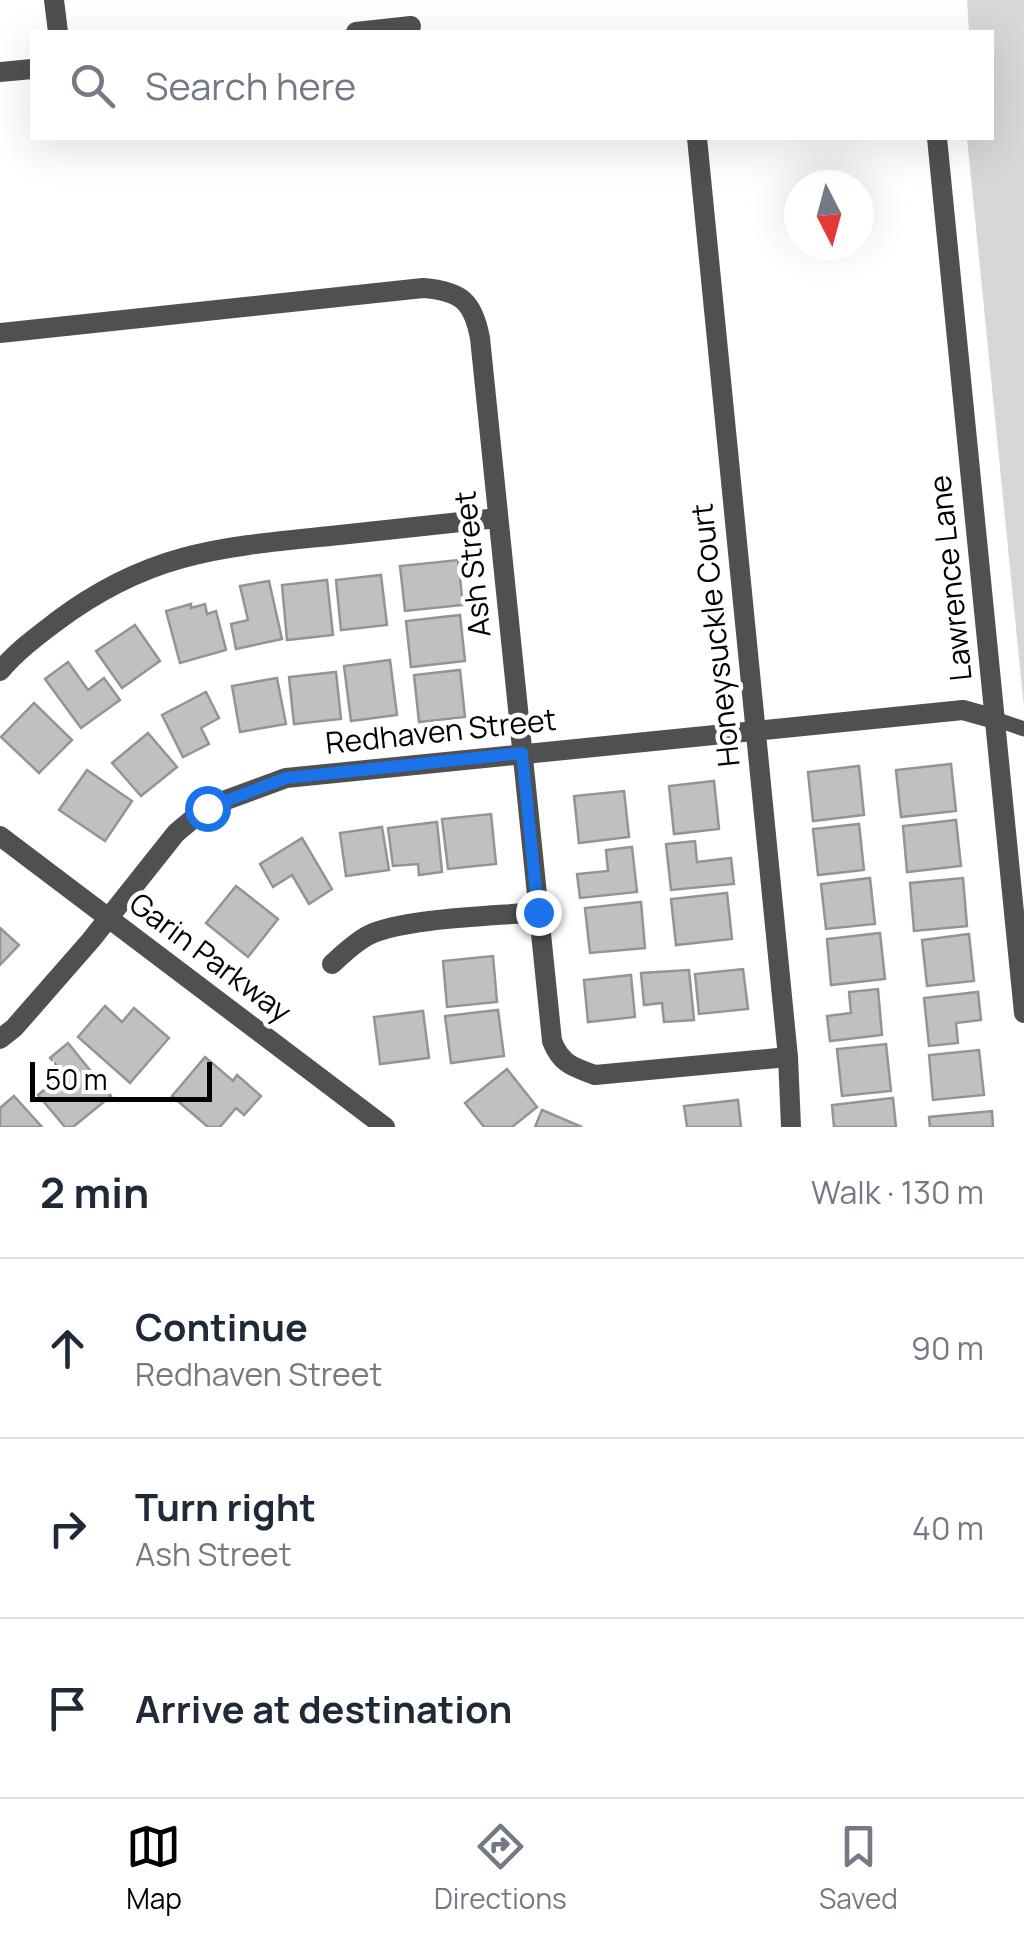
<!DOCTYPE html>
<html lang="en">
<head>
<meta charset="utf-8">
<style>
  body { margin:0; font-family:Manrope,sans-serif; background:#f2f2f3; color:#1f2937 }
  .compass { position:absolute; left:784px; top:170px; width:90px; height:90px; border-radius:50%; background:#fff; box-shadow:0 10px 40px #0002; rotate:174deg }
  .scale { position:absolute; left:30px; bottom:25px; width:182px; box-sizing:border-box; padding-left:10px; border:5px solid #000; border-top:0; font-size:28px; line-height:35px; white-space:nowrap; color:#000; -webkit-text-stroke:8px #fff; paint-order:stroke }
  .stop { position:absolute; width:30px; height:30px; margin:-22px; border:8px solid #1a73e8; border-radius:50%; background:#fff }
  .stop.end { background:#1a73e8; border-color:#fff; box-shadow:0 2px 10px #0008 }
  .list { margin:0; padding:0; list-style:none }
  h2 { display:flex; justify-content:space-between; align-items:center; height:130px; margin:0; padding:0 40px; font-size:42px }
  h2 small { font-size:32px; font-weight:400; color:#747a83 }
  .list li { display:grid; grid-template-columns:65px 1fr auto; gap:30px; align-items:center; box-sizing:border-box; height:180px; padding:0 40px; border-top:2px solid #e0e1e3 }
  .list b { display:block; font-size:38px; white-space:nowrap }
  .list p { margin:0; font-size:32px; white-space:nowrap; color:#747a83 }
  .list em { font-size:32px; font-style:normal; color:#747a83 }
  .icon { flex:none; width:55px; height:55px; fill:none; stroke:currentColor; stroke-width:2; stroke-linecap:round; stroke-linejoin:round }
  .map { position:relative; flex:none; width:1024px; height:1127px; overflow:hidden }
  .search { position:absolute; background:#fff; box-shadow:0 10px 40px #0002; left:30px; right:30px; top:30px; height:110px; display:flex; align-items:center; gap:25px; box-sizing:border-box; padding:0 35px; border-radius:0px; color:#747a83; font-size:38px }
  .sheet { height:670px; background:#fff }
  nav { display:flex; justify-content:space-around; align-items:center; box-sizing:border-box; height:140px; border-top:2px solid #e0e1e3; background:#fff; font-size:28px; color:#747a83 }
  nav a { display:grid; justify-items:center; gap:5px }
  nav .on { color:#000 }
  .map>svg:first-child { display:block }
  .green { fill:#d7d7d7 }
  .building { fill:#c0c0c0; stroke:#949494; stroke-width:2.5 }
  .lines { fill:none; stroke-linecap:round; stroke-linejoin:round }
  .service { stroke:#505050; stroke-width:15 }
  .minor { stroke:#505050; stroke-width:20 }
  .tertiary { stroke:#505050; stroke-width:20 }
  .route { stroke:#1a73e8; stroke-width:12 }
  .labels { text-anchor:middle; stroke-width:9; stroke-linejoin:round; paint-order:stroke }
  .street-label { font-size:30px; fill:#000; stroke:#fff }
</style>
</head>
<body>
<div class="map">
<svg width="1024" height="1127" viewBox="0 0 1024 1127">
  <rect width="100%" height="100%" fill="#fff"/>
  <polygon class="green" points="967,0 1024,0 1024,708 967,138 992,138 992,32 969,32"/>
  <g class="building">
    <polygon points="458,560 463,605 405,611 400,566"/>
    <polygon points="381,575 387,625 341,630 336,580"/>
    <polygon points="327,580 333,635 287,640 282,585"/>
    <polygon points="269,581 282,639 236,649 231,624 248,620 240,586"/>
    <polygon points="191,604 191,608 205,604 207,614 216,611 226,650 180,663 166,611"/>
    <polygon points="460,615 465,661 411,667 406,621"/>
    <polygon points="135,625 160,661 122,688 96,651"/>
    <polygon points="390,660 397,715 351,721 344,666"/>
    <polygon points="68,662 88,690 104,678 120,700 81,728 45,679"/>
    <polygon points="460,670 465,717 419,722 414,675"/>
    <polygon points="336,672 341,719 294,724 289,677"/>
    <polygon points="277,678 286,724 240,732 232,686"/>
    <polygon points="206,692 219,718 201,728 209,744 183,757 162,715"/>
    <polygon points="34,703 72,740 39,773 1,737"/>
    <polygon points="148,733 177,767 141,796 112,763"/>
    <polygon points="951,764 956,811 901,817 896,770"/>
    <polygon points="859,766 864,815 813,821 808,772"/>
    <polygon points="87,770 132,801 105,841 59,810"/>
    <polygon points="714,781 719,829 674,834 669,786"/>
    <polygon points="624,791 629,837 579,843 574,796"/>
    <polygon points="491,814 496,864 448,869 442,819"/>
    <polygon points="956,820 961,866 907,872 903,826"/>
    <polygon points="437,822 442,872 419,875 418,864 393,866 388,828"/>
    <polygon points="859,824 864,870 818,875 813,829"/>
    <polygon points="382,827 389,870 346,876 340,833"/>
    <polygon points="302,838 332,889 309,904 292,875 273,887 260,864"/>
    <polygon points="695,841 697,862 731,858 734,884 671,890 666,844"/>
    <polygon points="632,847 637,892 580,898 577,874 608,871 606,850"/>
    <polygon points="870,878 875,924 826,929 821,884"/>
    <polygon points="963,878 967,926 914,931 910,883"/>
    <polygon points="236,886 278,919 248,957 206,923"/>
    <polygon points="727,893 732,939 676,945 671,899"/>
    <polygon points="641,902 645,948 590,953 585,908"/>
    <polygon points="0,928 19,945 0,965"/>
    <polygon points="880,933 885,979 831,985 827,939"/>
    <polygon points="969,934 974,981 927,986 922,940"/>
    <polygon points="493,956 497,1002 447,1007 443,961"/>
    <polygon points="743,969 748,1009 699,1014 695,974"/>
    <polygon points="689,970 694,1020 664,1022 662,1003 644,1005 641,973"/>
    <polygon points="631,975 635,1017 588,1022 584,980"/>
    <polygon points="878,989 882,1035 830,1041 827,1016 851,1013 849,992"/>
    <polygon points="978,992 981,1020 956,1023 958,1043 929,1046 924,998"/>
    <polygon points="105,1006 122,1022 134,1008 169,1038 130,1083 78,1037"/>
    <polygon points="498,1010 504,1056 451,1063 445,1016"/>
    <polygon points="423,1011 429,1058 380,1064 374,1017"/>
    <polygon points="68,1043 111,1096 73,1127 65,1127 38,1095 64,1074 50,1058"/>
    <polygon points="886,1044 891,1091 842,1096 837,1049"/>
    <polygon points="979,1050 984,1095 933,1100 929,1055"/>
    <polygon points="205,1057 233,1081 237,1075 261,1096 244,1115 236,1108 220,1127 208,1127 172,1096"/>
    <polygon points="507,1069 537,1107 512,1127 484,1127 465,1103"/>
    <polygon points="14,1096 42,1127 0,1127 0,1108"/>
    <polygon points="893,1098 896,1127 834,1127 832,1105"/>
    <polygon points="738,1100 741,1127 687,1127 684,1106"/>
    <polygon points="542,1110 582,1127 535,1127"/>
    <polygon points="992,1111 993,1127 930,1127 929,1117"/>
  </g>
  <g class="lines">
    <polyline class="service" points="995,719 1024,729"/>
    <g class="minor">
      <polyline points="54,0 58,32"/>
      <polyline points="356,32 411,26"/>
      <polyline points="0,72 32,69"/>
      <polyline points="697,138 788,1057 791,1127"/>
      <polyline points="937,138 1024,1013"/>
      <path d="M0 333 423 288C461 291 473 301 480 338L552 1041C561 1064 573 1067 595 1075L788 1057"/>
      <path d="M0 671C17 651 36 637 57 621 149 552 221 547 330 536 386 530 442 524 498 518"/>
      <path d="M332 964C343 954 355 942 369 935 403 918 497 916 539 912"/>
      <polyline points="0,1039 14,1028 91,940 176,833 207,807 286,778 963,710 995,719"/>
    </g>
    <polyline class="tertiary" points="0,836 385,1127"/>
  </g>
  <g class="lines">
    <polyline class="route" points="207,808 286,778 522,753 538,912"/>
  </g>
  <g class="labels">
    <g class="street-label">
      <text transform="translate(473 564) rotate(-96)" y="10">Ash Street</text>
      <text transform="translate(951 578) rotate(-96)" y="10">Lawrence Lane</text>
      <text transform="translate(716 635) rotate(-96)" y="10">Honeysuckle Court</text>
      <text transform="translate(441 732) rotate(-6)" y="10">Redhaven Street</text>
      <text transform="translate(210 958) rotate(37)" y="10">Garin Parkway</text>
    </g>
  </g>
</svg>
<svg class="compass" viewBox="-18 -18 36 36"><path d="M0-13l5 13h-10z" fill="#e53935"/><path d="M0 13l5-13h-10z" fill="#747a83"/></svg>
<div class="scale">50 m</div>
<div class="stop" style="left:207px;top:808px"></div>
<div class="stop end" style="left:538px;top:912px"></div>
<div class="search"><svg class="icon" aria-label="search" viewBox="0 0 24 24"><circle cx="10" cy="10" r="6"/><path d="M15 15l6 6"/></svg>Search here</div>
</div>
<section class="sheet">
<h2>2 min<small>Walk · 130 m</small></h2>
<ul class="list">
<li><svg class="icon" aria-label="ahead" viewBox="0 0 24 24"><path d="M12 20V5M6 11l6-6 6 6"/></svg><div><b>Continue</b><p>Redhaven Street</p></div><em>90 m</em></li>
<li><svg class="icon" aria-label="right" viewBox="0 0 24 24"><path d="M7 20v-9h11M14 6l5 5-5 5"/></svg><div><b>Turn right</b><p>Ash Street</p></div><em>40 m</em></li>
<li><svg class="icon" aria-label="arrive" viewBox="0 0 24 24"><path d="M6 21V4h12l-3 4 3 4H6"/></svg><div><b>Arrive at destination</b></div></li>
</ul>
</section>
<nav>
<a class="on"><svg class="icon" aria-label="map" viewBox="0 0 24 24"><path d="M3 6l6-2 6 2 6-2v14l-6 2-6-2-6 2zM9 4v14M15 6v14"/></svg>Map</a>
<a><svg class="icon" aria-label="directions" viewBox="0 0 24 24"><path d="M12 3l9 9-9 9-9-9zM9 14v-3h6M13 9l2 2-2 2"/></svg>Directions</a>
<a><svg class="icon" aria-label="saved" viewBox="0 0 24 24"><path d="M7 4h10v16l-5-4-5 4z"/></svg>Saved</a>
</nav>
</body>
</html>
